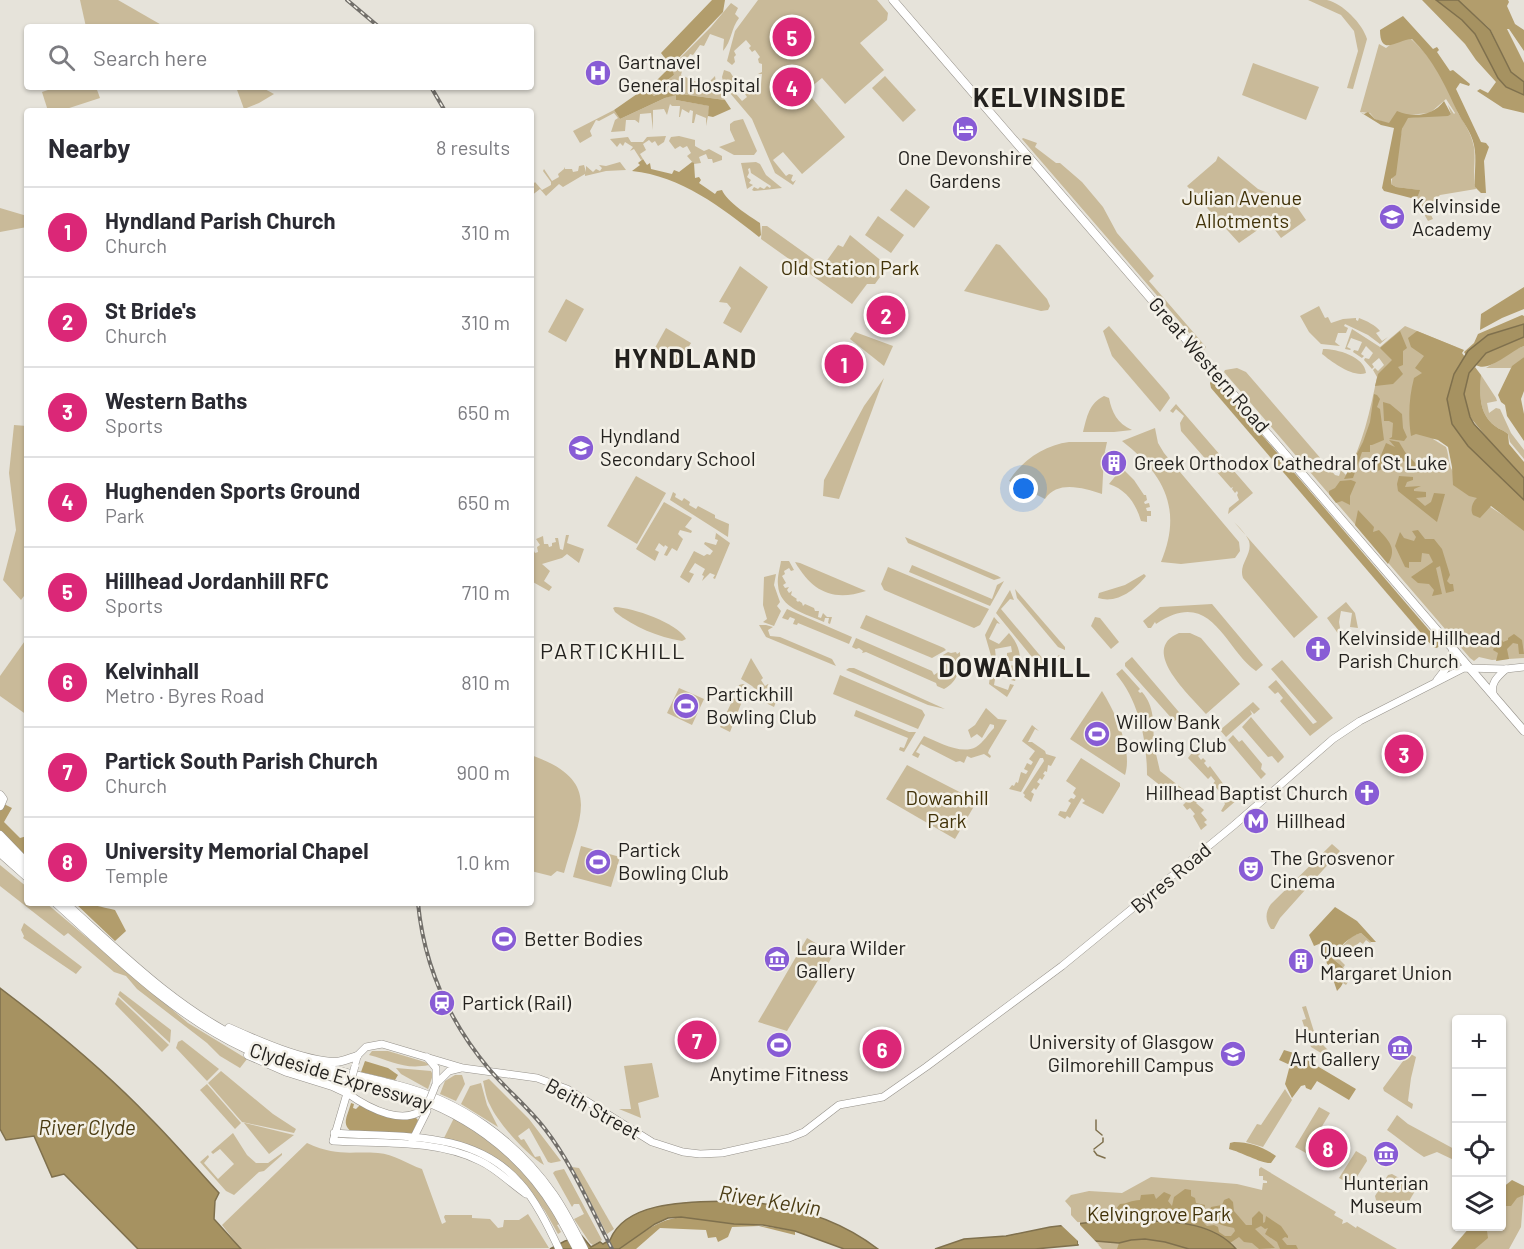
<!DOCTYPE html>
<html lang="en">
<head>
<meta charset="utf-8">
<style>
  body { margin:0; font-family:Barlow,sans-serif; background:#f2f2f3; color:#2b2b33 }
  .controls { position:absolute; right:18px; bottom:18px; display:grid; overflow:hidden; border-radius:6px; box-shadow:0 2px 4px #0004 }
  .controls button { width:54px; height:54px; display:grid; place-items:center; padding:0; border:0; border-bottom:2px solid #e1e1e2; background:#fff; color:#2b2b33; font:30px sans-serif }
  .you { position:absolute; left:1024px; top:489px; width:21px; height:21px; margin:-15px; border:4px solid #fff; border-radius:50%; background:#1a73e8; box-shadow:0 0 0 9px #1a73e833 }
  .badge { display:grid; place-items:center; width:39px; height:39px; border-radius:50%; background:#db2777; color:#fff; font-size:20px; font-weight:700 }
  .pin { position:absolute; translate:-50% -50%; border:3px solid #fff; box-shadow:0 2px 6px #0006 }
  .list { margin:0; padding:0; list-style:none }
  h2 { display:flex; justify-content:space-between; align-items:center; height:78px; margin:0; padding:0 24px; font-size:26px }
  h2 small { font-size:20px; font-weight:400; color:#7c7c81 }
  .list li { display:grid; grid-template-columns:39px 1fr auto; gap:18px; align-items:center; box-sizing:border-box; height:90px; padding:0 24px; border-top:2px solid #e1e1e2 }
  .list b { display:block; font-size:22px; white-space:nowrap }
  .list p { margin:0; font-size:20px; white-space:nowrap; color:#7c7c81 }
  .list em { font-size:20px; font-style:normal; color:#7c7c81 }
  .icon { flex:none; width:33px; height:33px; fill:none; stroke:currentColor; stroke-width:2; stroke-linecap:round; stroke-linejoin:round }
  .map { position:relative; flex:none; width:1524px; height:1249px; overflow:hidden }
  .search { position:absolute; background:#fff; box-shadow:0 2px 4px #0004; left:24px; top:24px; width:510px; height:66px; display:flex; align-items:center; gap:15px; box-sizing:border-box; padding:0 21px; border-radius:6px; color:#7c7c81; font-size:22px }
  .panel { position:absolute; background:#fff; box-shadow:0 2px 4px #0004; left:24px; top:108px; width:510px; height:798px; border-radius:6px }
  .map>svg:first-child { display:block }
  .green { fill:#c9ba99 }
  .forest { fill:#b29d6c }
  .water { fill:#a69261; stroke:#7f704d; stroke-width:1.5 }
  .pier { fill:#e6e3da }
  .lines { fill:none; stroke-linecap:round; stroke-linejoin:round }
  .stream { stroke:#7f704d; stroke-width:1.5 }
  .secondary-casing { stroke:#96928b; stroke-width:8 }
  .primary-casing { stroke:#96928b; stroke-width:9 }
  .secondary { stroke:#fff; stroke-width:7 }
  .primary { stroke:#fff; stroke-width:8 }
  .rail-casing { stroke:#726f6a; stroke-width:4 }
  .rail { stroke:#f3f0e7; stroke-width:1.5; stroke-dasharray:4.5; stroke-linecap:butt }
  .secondary-bridge-casing { stroke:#96928b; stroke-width:8; stroke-linecap:butt }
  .secondary-bridge { stroke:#fff; stroke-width:7 }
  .labels { text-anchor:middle; stroke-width:5; stroke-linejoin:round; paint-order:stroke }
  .poi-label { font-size:20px; fill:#23211e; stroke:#f3f0e7; text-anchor:start }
  .park-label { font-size:20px; fill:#413208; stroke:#f3f0e7 }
  .street-label { font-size:20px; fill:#23211e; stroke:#f3f0e7 }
  .water-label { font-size:21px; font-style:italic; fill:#4b3c13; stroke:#f3f0e7 }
  .quarter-label { font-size:22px; letter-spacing:1.5px; fill:#23211e; stroke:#f3f0e7 }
  .district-label { font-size:26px; font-weight:bold; letter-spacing:1.5px; fill:#23211e; stroke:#f3f0e7 }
</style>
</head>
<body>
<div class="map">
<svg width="1524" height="1249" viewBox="0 0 1524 1249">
  <rect width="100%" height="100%" fill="#e6e3da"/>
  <g class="green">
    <polygon points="80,0 118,0 165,27 86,27"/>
    <polygon points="758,0 877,0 888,13 887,20 860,43 884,70 845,104 822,78 806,91 845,137 802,174 783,152 773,160 786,176 789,174 793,175 791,180 793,182 796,180 793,185 775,173 752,119 724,86 722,77 724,70 730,72 734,78 731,88 742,101 747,97 745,94 749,91 752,94 758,89 756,86 761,84 762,74 758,74 762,72 762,64 759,63 758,59 760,57 755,50 752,52 749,48 751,46 746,40 734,51 736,55 734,57 735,62 732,65 727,61 735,31"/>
    <path d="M1308 0C1313 0 1321 0 1327 0 1342 3 1363 24 1367 39L1353 89 1347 88 1358 51 1354 31 1341 15Z"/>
    <path d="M731 3 738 8 735 14 739 18C731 28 732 41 723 51L724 39 710 34 704 46 700 45 693 55 690 54 688 58 691 60 690 63 694 67 686 63 684 66 681 65 679 69 682 71 681 75 701 84 706 80 710 81 715 76 716 83 697 88 716 85 725 100 681 94 674 88 664 90 654 96 651 93 674 75 672 66 711 27Z"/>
    <path d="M1410 38C1425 51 1441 72 1449 91 1452 98 1455 106 1458 113 1465 124 1471 133 1474 147 1476 161 1472 175 1476 189L1440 195 1427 207 1433 219 1428 221 1415 198 1418 196 1419 190 1396 187 1391 184 1402 129 1407 118 1451 114 1448 105 1454 114 1455 113 1446 99 1430 113 1406 115 1389 124 1375 119 1370 113 1360 112 1379 44 1386 48 1395 41Z"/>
    <polygon points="1253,63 1319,87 1306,120 1242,95"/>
    <polygon points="885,76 916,110 903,122 872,88"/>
    <polygon points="57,87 96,87 100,98 60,111 48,111 42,92"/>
    <polygon points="236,87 261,87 274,94 259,103 244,109"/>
    <polygon points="677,94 676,100 710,106 706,126 706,118 696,114 694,123 692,123 693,111 690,110 689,113 682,109 680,117 679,117 680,106 672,106 670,104 667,115 664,109 653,110 653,130 651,113 640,114 639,123 635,120 626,120 625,131 611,132 615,120 618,118 614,113 599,121 596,120 590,131 592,136 580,143 573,131 614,110 620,119 665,98"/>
    <polygon points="743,119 757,151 754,155 734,155 719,147 735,141 730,130 730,124 734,121"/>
    <polygon points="666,136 664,142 658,146 655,141 652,143 649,140 643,144 646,150 640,154 643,159 641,160 634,149 630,151 633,147 625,142 623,146 620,143 617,147 610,139 628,137 631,142 643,142 647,137"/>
    <polygon points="679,136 695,140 695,146 704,151 709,149 722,156 722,160 713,163 712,159 708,159 706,154 699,157 701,163 694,164 687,156 691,153 687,146 683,148 680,146 675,149 669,141 671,137"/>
    <polygon points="1023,138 1037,143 1035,147 1056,163 1060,163 1082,182 1103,207 1117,233 1154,276 1149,281 1206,347 1204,350 1022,139"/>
    <polygon points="1218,156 1258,189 1295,204 1306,220 1281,238 1269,222 1239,243 1187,186 1216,161"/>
    <polygon points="620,162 626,170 606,171 585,176 585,174 563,187 559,184 546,196 540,189 531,196 531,187 535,182 542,190 551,185 551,182 543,171 544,169 552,181 559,177 558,174 564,169 564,167 565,169 572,169 573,172 578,171 579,166 584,165 586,172 586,166 593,172 596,169 600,171 602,168 599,165 606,166"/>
    <polygon points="756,162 760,164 766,175 782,188 754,191 752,190 754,187 758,189 760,187 764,189 767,186 770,188 771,186 751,173 750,168 748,169 749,173 747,177 751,180 749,183 753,185 747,189 741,163"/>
    <polygon points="906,189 930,207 914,228 890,210"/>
    <polygon points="0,208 27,216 27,227 0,232"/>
    <polygon points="878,216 904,235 891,253 865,235"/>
    <polygon points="762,226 767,226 823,266 838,245 843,247 850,235 884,263 885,270 875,284 867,284 852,304 761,239"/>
    <polygon points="996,244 1000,245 1047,299 1050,306 1048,310 1041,311 964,291"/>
    <polygon points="740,266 768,287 741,333 723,323 731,308 727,303 719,302"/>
    <polygon points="566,299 584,309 566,342 548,332"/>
    <path d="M1319 306 1325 318 1328 317 1331 323 1343 319 1356 318V320L1358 321 1359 318C1367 321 1375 325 1380 331L1376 333 1382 341 1388 337 1380 344 1368 335 1345 324 1344 326 1348 328 1346 333H1338L1335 342 1340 346 1321 344 1309 332 1300 316Z"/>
    <polygon points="1109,326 1168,394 1170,398 1160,412 1112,356 1103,331"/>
    <path d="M1405 326 1456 347 1453 373 1438 435 1433 439 1446 447C1449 454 1448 464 1452 470 1469 497 1498 511 1524 529V658L1492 660 1479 657 1474 661 1470 658 1224 372 1225 370 1237 368 1246 372 1335 475 1339 476 1341 470 1346 475C1363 444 1370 411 1377 377L1373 370 1375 368 1378 371 1384 365 1379 358 1372 364 1374 367 1372 369 1364 360 1365 358 1369 359 1373 353 1366 346 1361 354 1364 356 1362 358 1353 352 1354 350 1358 351 1362 342 1351 338 1347 347 1351 349 1350 350 1345 349 1352 329 1380 347Z"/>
    <polygon points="666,328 691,343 676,368 652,353"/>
    <polygon points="855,332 893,346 884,366 850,339"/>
    <polygon points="1524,346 1524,357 1511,368 1486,368 1514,350"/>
    <path d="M1323 349C1337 349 1364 356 1366 373 1353 378 1332 362 1322 354Z"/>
    <path d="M1481 375 1496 398 1497 401 1487 403 1489 413 1496 408 1500 409 1511 433 1524 450V459L1510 442 1508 434C1504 430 1500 430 1495 426 1478 413 1480 393 1481 375Z"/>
    <polygon points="884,378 839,499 823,496 824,480 864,406"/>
    <path d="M1104 396 1109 398C1112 413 1117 423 1132 430L1114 432H1083C1087 417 1089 403 1104 396Z"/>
    <polygon points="1176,404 1253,493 1228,514 1229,508 1239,500 1237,495 1238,493 1237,491 1235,493 1232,489 1233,487 1231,488 1181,431 1180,423 1184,416 1176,409 1173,413 1170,411"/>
    <polygon points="14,425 27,426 27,592 21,600 3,580 16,530 9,473"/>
    <path d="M1155 428 1158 443 1164 453 1239 542 1240 551 1235 558 1181 564 1161 562C1183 509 1164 474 1122 441Z"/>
    <path d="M1069 442H1107L1104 456 1102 494C1083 488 1058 480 1045 499L1009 481C1022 460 1045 445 1069 442Z"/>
    <path d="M1122 468 1134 480 1144 495H1146L1147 500 1144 502 1145 504 1149 503 1150 507 1146 508 1147 511H1151V516H1147V522L1141 521C1136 504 1127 490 1109 484Z"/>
    <polygon points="636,476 666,493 637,544 607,526"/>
    <polygon points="673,492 676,494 675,497 682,501 684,498 690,502 689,505 696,509 698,506 715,515 715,518 729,524 728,537 670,500"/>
    <polygon points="664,502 692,518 685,527 692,531 691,533 680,530 678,534 683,539 677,551 672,548 667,556 664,555 668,547 665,545 664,547 659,543 655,550 659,552 655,561 636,549"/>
    <path d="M1234 522 1318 617 1294 638 1243 578C1238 564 1253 555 1249 541 1246 534 1239 527 1234 522Z"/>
    <polygon points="712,530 730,543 715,579 713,578 715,575 710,573 702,581 704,576 702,575 705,569 695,563 689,572 694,574 689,583 680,577 694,551 704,556 707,554 710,555 713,551 704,544 705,542 716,545 718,540 715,539 716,533"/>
    <polygon points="566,535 569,535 567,543 584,549 579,563 567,554 562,558 542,564 550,571 544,581 552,587 549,591 531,581 531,550 533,549 535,553 538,552 537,547 540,545 536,539 543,536 544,544 548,544 549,547 552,546 552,543 556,542 555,538 558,538 560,549 563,550"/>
    <polygon points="905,537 998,576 1001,578 994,580 908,543"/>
    <path d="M781 561H789L794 570 791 571 789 568 784 571 785 574 782 576 786 583 783 585 785 588 789 587 787 590 789 593 792 591 791 595 797 599 796 600 798 602 799 601 802 603 803 606 805 604 814 608 815 611H819L818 617 821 618 823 613 827 617H832L830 624 828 623 829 618H825L824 622C806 614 779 608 778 585 777 577 780 568 781 561Z"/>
    <path d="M795 562 800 563 866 591C832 602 812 591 795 562Z"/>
    <polygon points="912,565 992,599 997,585 1004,581 990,606 909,572"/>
    <polygon points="888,567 989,609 980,625 974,628 884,590 881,584"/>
    <polygon points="776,574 774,585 780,602 777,606 781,611 774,626 763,622 767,619 763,605 764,577"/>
    <path d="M1144 574 1146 576C1135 590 1117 604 1098 598L1099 593 1125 585Z"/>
    <polygon points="1015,589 1065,647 1065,650 1058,647 1017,598"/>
    <polygon points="1010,590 1014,600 1010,599 1001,609 1048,665 1059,655 1061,657 1049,678 996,613"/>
    <polygon points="1346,602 1355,613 1358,628 1350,627 1352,613 1341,611 1339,622 1341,634 1339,635 1327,618"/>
    <path d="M1212 604 1263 665 1256 671C1224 649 1212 586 1156 624L1155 622 1151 628H1148L1143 621 1160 607Z"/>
    <path d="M615 607C633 608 676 622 686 639L682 641C658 637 634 627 615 612L613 608Z"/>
    <polygon points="787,609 852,637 849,644 798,623 797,625 793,624 795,619 790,617 788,620 782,618"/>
    <polygon points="866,615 944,648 946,650 932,658 860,628"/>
    <path d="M994 617 1000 624 997 623 989 639 999 644 1009 633C1022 648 1023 663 1015 681L1011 680 1013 671 1007 670V666L1017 665V661H1007V653L1012 652 1011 646 995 649 997 668 994 685 1008 690 1010 684 1014 685 1007 697 989 684 992 659 985 635Z"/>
    <polygon points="1095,617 1100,618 1119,642 1111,649 1091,626"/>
    <polygon points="759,625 766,625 773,627 768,630 770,636 780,637 832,659 836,666 766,637"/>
    <path d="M1179 633H1190L1201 638 1240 684 1206 714C1191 696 1138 650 1179 633Z"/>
    <polygon points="27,638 27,715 0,696 0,676"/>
    <path d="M856 638 932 671 934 675 944 668 945 661 943 655 948 652 951 653 956 652 957 654 960 652C961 667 959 681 944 689L937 686 936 683 866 652 862 653 863 651 859 648 856 649 852 647Z"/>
    <polygon points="1132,657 1184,718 1182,720 1179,719 1174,721 1125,666 1125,663"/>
    <polygon points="751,658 763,678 761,680 765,686 768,684 770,688 768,690 773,695 775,694 778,697 774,707 758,699 760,694 752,686 741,679"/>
    <polygon points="1282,660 1333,718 1310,736 1280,701 1283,698 1278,692 1275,694 1268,687 1276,680 1313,724 1317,722 1271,669"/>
    <polygon points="849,668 854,668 945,709 928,705 846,670"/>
    <path d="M1122 669 1140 689 1138 691 1140 693 1142 692C1155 707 1153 723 1154 742H1157L1159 752 1156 754 1160 771 1198 801 1196 803 1204 810 1201 813 1207 820 1204 822 1207 825 1201 830 1193 816 1195 814 1190 808 1187 810 1183 805 1186 802 1184 799 1181 802 1147 775C1147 741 1139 701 1116 674Z"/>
    <polygon points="840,675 922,710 925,715 918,729 833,694"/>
    <polygon points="743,684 748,686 730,732 720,727 733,699 736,698 739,685"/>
    <polygon points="679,688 704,699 692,725 667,713"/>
    <path d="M1102 691C1115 712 1133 750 1125 775L1070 739Z"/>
    <polygon points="1253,702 1260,709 1254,714 1250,710 1252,714 1226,737 1220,730"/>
    <path d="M986 708 998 719 1007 720 989 750 988 753 991 756 990 758 984 754 971 758 967 756 964 763 960 761 956 762 921 744 916 752 920 754 918 758 912 755 924 736C938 742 961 755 976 747 984 742 988 734 994 728V725L990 724 982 738 977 734 971 738 968 730 975 725Z"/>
    <polygon points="856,710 909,732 916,732 904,752 899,750 900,747 904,748 908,738 854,716"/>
    <polygon points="1251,717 1283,755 1284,757 1278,763 1272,756 1268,757 1242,727"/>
    <polygon points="1032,725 1039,731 1035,729 1028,742 1032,742 1045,751 1046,754 1056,757 1051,766 1048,765 1047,772 1045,771 1043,774 1045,775 1042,780 1040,778 1037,782 1040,784 1036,790 1034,788 1031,792 1034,794 1031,802 1024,797 1025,795 1023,793 1044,761 1043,758 1040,758 1021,792 1009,789 1012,785 1014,786 1016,782 1018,783 1021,772 1026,774 1028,771 1024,769 1027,763 1031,765 1033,762 1029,759 1035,751 1022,741"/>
    <polygon points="1233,735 1239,742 1242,740 1262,764 1261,769 1266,774 1261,779 1228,740"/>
    <polygon points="1195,749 1200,754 1198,756 1201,760 1203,758 1206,761 1204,763 1208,768 1210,766 1224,785 1238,799 1223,812 1221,811 1225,804 1223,800 1224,797 1213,784 1215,781 1211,776 1208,779 1188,758"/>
    <path d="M531 755C604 781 580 815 564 873L557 871 551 876 531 871Z"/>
    <polygon points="1081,758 1120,783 1120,786 1103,814 1082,803 1085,801 1082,798 1070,818 1067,816 1065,819 1058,815 1060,811 1066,812 1071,803 1068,801 1071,798 1074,799 1076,796 1073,793 1076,788 1066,781"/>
    <polygon points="907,765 977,801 955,839 886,799"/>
    <path d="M1332 844 1340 851 1280 918 1274 929H1271C1265 921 1265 912 1271 904Z"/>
    <polygon points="581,846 620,857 611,887 573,877"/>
    <polygon points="0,865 27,887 27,903 46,903 188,1023 247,1059 240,1068 220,1056 207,1043 137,989 126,976 114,972 68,933 64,936 0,886"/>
    <polygon points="24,923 82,967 76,974 23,938 24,936 21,930"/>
    <polygon points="1361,933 1371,942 1370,943 1366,940 1363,944 1360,942 1340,960 1345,965 1343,968 1352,976 1346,985 1343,983 1340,972 1343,967 1333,959 1334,955 1352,936"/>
    <polygon points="807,938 834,954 787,1031 758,1022"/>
    <polygon points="120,991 171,1030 170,1043 118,995"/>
    <polygon points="118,997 169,1045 162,1052 115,1004"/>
    <polygon points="1306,1006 1316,1038 1346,1068 1311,1047 1302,1020 1306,1019 1302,1007"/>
    <polygon points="182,1040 219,1069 207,1081 176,1048 178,1042"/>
    <path d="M372 1051H388L425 1062 429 1065C404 1070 392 1061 369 1055Z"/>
    <polygon points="1409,1053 1416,1057 1411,1078 1408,1101 1413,1104 1412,1109 1384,1091 1383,1088"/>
    <polygon points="652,1063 659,1097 638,1103 641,1118 619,1109 631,1109 624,1066"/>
    <polygon points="396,1068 431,1071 433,1075 428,1089 401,1074"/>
    <polygon points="221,1071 273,1114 296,1129 294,1133 242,1122 208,1083"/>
    <polygon points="455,1075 462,1075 465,1084 456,1101 440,1094 445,1081"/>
    <path d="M489 1079 529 1119 561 1161 551 1163 548 1162 529 1128 518 1136 521 1140 524 1139 535 1157 540 1156 544 1165C527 1155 498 1123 490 1105 486 1098 485 1089 483 1081Z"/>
    <polygon points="481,1083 487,1105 498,1127 461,1104 470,1086"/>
    <polygon points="207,1084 241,1123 235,1129 200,1090"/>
    <polygon points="1285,1089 1292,1100 1263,1147 1246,1142 1257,1124 1261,1125"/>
    <polygon points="1319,1107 1330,1113 1306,1153 1295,1147"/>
    <path d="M1397 1115 1408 1124 1456 1150V1161L1437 1152 1424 1157C1411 1149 1400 1139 1387 1130Z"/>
    <path d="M454 1118C503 1145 531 1177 560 1224L557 1225 561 1232 558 1234 545 1211 524 1183 459 1142 444 1138Z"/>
    <polygon points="244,1123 245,1123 294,1135 269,1154"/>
    <polygon points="233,1133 247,1155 256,1163 268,1163 282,1153 282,1155 264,1171 259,1172 234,1195 226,1191 200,1162 208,1155 209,1157 204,1163 218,1179 234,1164 220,1149 213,1154 211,1152"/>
    <path d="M307 1143C338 1157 348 1151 378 1153 394 1154 407 1164 422 1169L442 1224 446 1222 444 1217 445 1215H472V1218L490 1219 498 1228 503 1227 504 1220H519L528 1214 549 1248 241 1249 222 1225Z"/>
    <polygon points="1356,1151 1366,1157 1367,1161 1353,1183 1350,1184 1339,1178"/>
    <polygon points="572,1167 579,1168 614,1229 607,1234"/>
    <polygon points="1261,1167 1336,1212 1334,1215 1343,1220 1342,1224 1347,1222 1356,1228 1357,1226 1397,1249 1102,1249 1071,1215 1071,1208 1065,1201 1071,1195 1089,1191 1122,1193 1151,1177 1237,1184 1262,1190 1263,1183 1267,1183 1267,1181 1263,1180 1263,1176 1259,1176 1259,1169"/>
    <polygon points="564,1169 602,1240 593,1245 590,1243 574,1219 584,1214 579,1204 574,1204 572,1207 553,1173 555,1171"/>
    <polygon points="1392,1174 1415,1187 1415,1191 1402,1213 1398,1214 1376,1200 1375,1196 1388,1175"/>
    <polygon points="1524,1188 1521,1227 1509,1249 1456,1249 1475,1227 1502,1226 1502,1196"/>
  </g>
  <g class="forest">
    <polygon points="712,0 725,0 723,12 672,65 674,75 651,93 654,96 664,90 675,88 681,94 725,100 731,109 713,117 708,116 709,106 676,100 676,95 665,98 620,119 614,110 657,80 671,66 661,53"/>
    <polygon points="1422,0 1436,0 1462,20 1475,34 1498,78 1506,87 1524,95 1524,113 1503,108 1477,91 1480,89 1488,93 1496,82 1476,60 1465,44"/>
    <polygon points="1458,0 1508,0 1509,2 1507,6 1515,24 1524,30 1524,51 1509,29 1507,29 1524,63 1524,82 1511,72 1490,29"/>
    <path d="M1403 16 1433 49 1437 47 1439 50 1437 52 1450 71 1453 70 1470 84 1469 86 1460 83 1456 89 1481 142 1486 143 1489 147 1484 161 1486 193H1481L1475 187C1474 173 1477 159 1474 145 1471 131 1463 123 1457 111 1444 83 1434 61 1412 39 1398 39 1380 58 1380 30Z"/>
    <path d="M1444 101 1451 114 1448 116 1408 118 1402 129 1396 175 1391 179V184L1396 187 1420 190 1418 196 1411 198 1384 191 1382 188 1394 128 1381 125 1360 112 1364 114 1368 112 1375 119 1389 123 1397 111C1414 118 1433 116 1444 101Z"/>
    <path d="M643 159 647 165 650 163 651 169 672 174 674 170 679 172 692 162 694 163 695 178 699 177 701 180 699 183 715 194 717 191 722 190C727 202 748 215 760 223L761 235 759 237C721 207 681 176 632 171L640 165 638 163Z"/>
    <polygon points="1524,287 1524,309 1502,318 1480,330 1481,314"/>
    <polygon points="1522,315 1524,316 1524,324 1488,335 1466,355 1464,352 1474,343 1478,334"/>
    <polygon points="1400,331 1407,348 1403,351 1403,365 1398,367 1403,374 1393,384 1375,386 1378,374 1392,360 1380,348"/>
    <path d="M1417 331 1464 350 1462 353 1465 357 1454 374 1448 399 1501 476 1524 500V531L1491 506 1480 518 1473 515C1470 510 1472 502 1477 498L1469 496 1453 485 1452 467 1448 447 1438 440 1416 434 1411 436C1408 417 1409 397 1414 378L1422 373 1415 368 1424 356 1411 347 1408 338Z"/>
    <path d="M1524 337V346C1510 351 1489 373 1476 365L1486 353Z"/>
    <polygon points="1524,357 1524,391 1521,399 1524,414 1524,441 1507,416 1505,405 1501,402 1498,395 1512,366"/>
    <path d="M1475 367 1481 375C1480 393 1478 413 1495 426 1500 430 1504 430 1508 434L1509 444 1524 462V478L1506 461 1470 417 1464 394 1469 373Z"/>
    <polygon points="1213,378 1441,644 1437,648 1433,647 1211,388 1210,383"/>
    <polygon points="1374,394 1377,395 1380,399 1377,407 1380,409 1384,440 1372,445 1370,445 1370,452 1362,452 1353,478 1344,479 1363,442 1370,422"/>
    <polygon points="1383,402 1390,404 1402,414 1403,428 1407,437 1404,441 1389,439 1392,437 1393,423 1389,421 1384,421"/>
    <polygon points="1389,440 1399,442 1405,452 1418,466 1424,463 1428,458 1432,463 1415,473 1406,462 1396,459 1395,457 1383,469 1374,472 1386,443 1395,447"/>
    <polygon points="1399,476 1413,477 1413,480 1407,482 1405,487 1421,486 1414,489 1414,491 1426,492 1426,497 1416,498 1425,506 1431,502 1434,493 1445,494 1437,522 1398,491 1397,484"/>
    <polygon points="1351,480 1356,482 1350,496 1350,505 1342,501 1336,503 1329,494 1329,491 1335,488 1340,481"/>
    <path d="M1358 510 1374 527 1373 532 1379 530C1390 542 1397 549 1388 564L1355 525Z"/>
    <polygon points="1418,530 1425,539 1434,539 1442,549 1450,575 1447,581 1450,584 1453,584 1454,591 1446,593 1440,566 1436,568 1442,594 1432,596 1434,590 1429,584 1418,583 1411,577 1433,562 1429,554 1422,553 1421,562 1409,562 1409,568 1405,567 1395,546 1400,532 1404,538 1414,541 1416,537 1412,531"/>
    <polygon points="1514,634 1522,640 1524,654 1519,654 1518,644 1513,643 1507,649 1509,659 1496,661 1498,653 1493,650 1496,643 1502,640 1503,642 1508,640 1508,638"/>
    <polygon points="0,802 12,808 4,822 20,838 27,836 27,859 0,835"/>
    <path d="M75 903C90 903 101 907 115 910L126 931 115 941Z"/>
    <path d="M1335 907 1357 921 1376 942H1371L1361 933C1350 936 1337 948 1333 959L1343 967 1340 972C1346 980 1343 985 1337 991L1331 973 1335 969 1327 964 1324 951 1325 947 1321 948 1319 944 1314 946 1309 935Z"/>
    <polygon points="1284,1050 1297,1054 1356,1089 1349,1100 1317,1081 1311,1090 1306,1088 1305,1085 1301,1086 1292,1098 1285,1084 1290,1065 1279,1060"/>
    <polygon points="365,1061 388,1068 398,1075 395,1080 361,1072"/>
    <path d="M351 1103 354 1104 353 1108 356 1109 360 1105 409 1118H416L418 1120 412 1134 351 1131C341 1124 348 1115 351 1103Z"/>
    <path d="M1234 1142C1250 1142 1263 1147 1276 1156L1271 1163C1262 1164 1241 1152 1229 1149L1230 1143Z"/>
    <polygon points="1512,1180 1524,1186 1524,1195 1517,1198 1511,1206 1502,1206 1502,1188"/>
    <path d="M1185 1189 1191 1190V1196L1195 1198 1196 1203 1205 1205 1204 1209 1208 1211V1219L1204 1223 1207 1226 1214 1225 1218 1227 1219 1232 1225 1236H1231L1235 1231 1234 1228C1217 1224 1219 1226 1210 1210L1211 1207 1222 1205 1224 1200 1229 1198 1233 1202 1234 1211 1246 1225H1252V1218L1259 1211 1263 1215V1223L1265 1222 1266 1216 1281 1226 1288 1236V1238L1285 1237 1282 1239 1287 1245H1296L1298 1249H1280L1277 1242 1265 1234 1268 1228 1265 1229 1261 1226 1255 1229 1275 1248 1259 1249 1252 1243 1244 1242 1239 1237 1230 1243C1203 1217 1151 1221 1115 1222V1210L1120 1204C1126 1204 1132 1200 1140 1200L1141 1195 1154 1194 1156 1199 1164 1192 1171 1195 1168 1201 1172 1206 1174 1197Z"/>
    <path d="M681 1217C719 1222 757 1224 795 1231V1235L759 1226 732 1227 728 1237 718 1242 716 1237 708 1238 706 1230 660 1228 636 1249H619C640 1235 656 1220 681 1217Z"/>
    <polygon points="1470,1227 1482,1227 1487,1231 1488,1238 1475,1249 1451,1249"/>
    <polygon points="1145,1239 1165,1242 1189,1249 1117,1249 1119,1243 1131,1240"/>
  </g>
  <g class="water">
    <polygon points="1436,0 1458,0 1490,30 1511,72 1524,82 1524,95 1506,87 1498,78 1475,34 1462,20"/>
    <polygon points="1524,324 1524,337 1486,353 1469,373 1464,394 1470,417 1474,424 1524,478 1524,500 1468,446 1452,424 1447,399 1454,374 1468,351 1488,335"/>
    <path d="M0 988C53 1028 104 1070 150 1118 174 1142 196 1168 219 1193L215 1201 214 1219 241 1249H138L64 1174 52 1177 34 1136 6 1140 0 1129Z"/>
    <path d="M732 1201C784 1203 836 1217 878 1249H844L795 1231 763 1225 734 1224 681 1217 668 1218 655 1224 619 1249H550L565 1241 582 1236 591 1247 600 1242 603 1244 610 1240C626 1199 695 1202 732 1201Z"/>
    <path d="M1146 1221C1177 1221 1215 1224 1236 1249H1189L1165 1242 1145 1239 1131 1240 1119 1243 1095 1241H1078V1245L1035 1249H935L964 1239 1006 1236 1050 1227 1093 1222Z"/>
  </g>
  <polygon class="pier" points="1080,1222 1080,1225 1099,1245 1078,1244 1078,1241 1060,1224"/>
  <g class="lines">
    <g class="stream">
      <polyline points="1096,1120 1096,1130 1102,1135"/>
      <polyline points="1094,1149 1103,1142 1103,1138"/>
      <polyline points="1094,1151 1097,1155 1105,1158"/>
    </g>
    <g class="secondary-casing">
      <g id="secondary">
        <polyline points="1437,680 1451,662 1453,650"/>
        <path d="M1494 697C1489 684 1497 677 1506 669"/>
        <polyline points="427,1057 436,1068 436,1084"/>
        <polyline points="356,1061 357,1056 366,1047 382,1044 463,1068 537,1078 567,1089 652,1142 683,1152 700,1154 722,1153 789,1138 804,1132 839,1105 883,1097 926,1067 1062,966 1233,826 1333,739 1360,721 1464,668 1506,669 1524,667"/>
        <polyline points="436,1084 449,1071 461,1068"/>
        <path d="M348 1090 333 1141C381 1144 436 1139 480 1161 497 1169 510 1183 526 1194"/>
        <path d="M347 1093C368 1108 408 1130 428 1104"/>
        <path d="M334 1133C398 1138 472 1129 519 1182 535 1199 549 1228 559 1249"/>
        <polyline points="412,1141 427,1111"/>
      </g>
    </g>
    <g class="primary-casing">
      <g id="primary">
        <polyline points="893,0 1524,731"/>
        <polyline points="0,795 3,799 0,806"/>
        <polyline points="0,835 27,863"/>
        <polyline points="0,845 27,869"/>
        <polyline points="0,853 27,877"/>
        <path d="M56 903C116 957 172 1014 246 1049 293 1071 344 1078 394 1091 461 1109 519 1150 555 1209 563 1222 570 1236 577 1249"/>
        <path d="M65 903C121 953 175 1008 244 1041 292 1064 345 1071 396 1085 460 1101 515 1140 553 1194 565 1211 574 1230 584 1249"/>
        <path d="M229 1028C258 1041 303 1061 335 1062 343 1062 350 1058 357 1056"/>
        <polyline points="248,1055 287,1072 332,1086 347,1093"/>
      </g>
    </g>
    <use href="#secondary" class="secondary"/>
    <use href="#primary" class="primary"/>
    <g class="rail-casing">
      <g id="rail">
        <polyline points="347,0 379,27"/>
        <polyline points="431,87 445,111"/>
        <path d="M418 903C424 966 448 1020 489 1069 507 1090 528 1107 545 1129 573 1165 591 1209 612 1249"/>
      </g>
    </g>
    <use href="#rail" class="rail"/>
    <g class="secondary-bridge-casing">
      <g id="secondary-bridge">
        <polyline points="349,1088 355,1066"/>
        <polyline points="428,1104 436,1084"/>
      </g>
    </g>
    <use href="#secondary-bridge" class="secondary-bridge"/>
  </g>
  <defs>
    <g id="hospital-disc" transform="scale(1.35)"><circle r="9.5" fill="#885cd5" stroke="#f3f0e7"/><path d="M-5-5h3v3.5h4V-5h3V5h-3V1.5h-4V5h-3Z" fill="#fff"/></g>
    <g id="hotel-disc" transform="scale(1.35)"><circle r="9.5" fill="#885cd5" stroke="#f3f0e7"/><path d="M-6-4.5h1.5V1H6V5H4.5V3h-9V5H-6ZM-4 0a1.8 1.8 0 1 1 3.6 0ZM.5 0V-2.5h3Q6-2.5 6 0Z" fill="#fff"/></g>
    <g id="school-disc" transform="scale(1.35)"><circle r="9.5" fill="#885cd5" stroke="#f3f0e7"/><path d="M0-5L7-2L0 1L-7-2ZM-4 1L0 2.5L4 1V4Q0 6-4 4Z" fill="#fff"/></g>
    <g id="building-disc" transform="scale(1.35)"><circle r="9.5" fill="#885cd5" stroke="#f3f0e7"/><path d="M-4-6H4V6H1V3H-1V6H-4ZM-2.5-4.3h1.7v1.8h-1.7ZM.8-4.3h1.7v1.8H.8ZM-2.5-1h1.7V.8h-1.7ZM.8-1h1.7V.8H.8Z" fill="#fff"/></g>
    <g id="church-disc" transform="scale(1.35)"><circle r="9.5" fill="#885cd5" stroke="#f3f0e7"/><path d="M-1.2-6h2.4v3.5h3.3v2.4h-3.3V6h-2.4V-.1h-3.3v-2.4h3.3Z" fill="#fff"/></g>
    <g id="stadium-disc" transform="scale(1.35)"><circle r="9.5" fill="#885cd5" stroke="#f3f0e7"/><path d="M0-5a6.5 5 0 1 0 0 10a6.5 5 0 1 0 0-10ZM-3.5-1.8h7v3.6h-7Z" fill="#fff"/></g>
    <g id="metro-disc" transform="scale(1.35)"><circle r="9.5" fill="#885cd5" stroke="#f3f0e7"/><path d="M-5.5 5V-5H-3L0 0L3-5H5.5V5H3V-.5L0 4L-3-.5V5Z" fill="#fff"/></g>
    <g id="theatre-disc" transform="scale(1.35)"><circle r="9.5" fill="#885cd5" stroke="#f3f0e7"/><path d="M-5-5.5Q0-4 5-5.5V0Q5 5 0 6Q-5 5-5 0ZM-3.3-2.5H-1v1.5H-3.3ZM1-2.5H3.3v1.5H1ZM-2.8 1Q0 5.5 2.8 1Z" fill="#fff"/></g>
    <g id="museum-disc" transform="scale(1.35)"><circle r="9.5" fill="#885cd5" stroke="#f3f0e7"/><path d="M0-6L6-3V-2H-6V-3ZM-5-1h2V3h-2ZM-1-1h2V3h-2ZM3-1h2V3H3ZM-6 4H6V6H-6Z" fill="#fff"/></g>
    <g id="station-disc" transform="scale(1.35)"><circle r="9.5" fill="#885cd5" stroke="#f3f0e7"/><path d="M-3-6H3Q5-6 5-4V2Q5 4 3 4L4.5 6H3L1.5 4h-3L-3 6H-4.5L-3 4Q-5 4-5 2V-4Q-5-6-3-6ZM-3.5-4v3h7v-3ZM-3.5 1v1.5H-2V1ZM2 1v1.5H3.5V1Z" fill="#fff"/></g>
    <g id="university-disc" transform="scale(1.35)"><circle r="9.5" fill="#885cd5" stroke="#f3f0e7"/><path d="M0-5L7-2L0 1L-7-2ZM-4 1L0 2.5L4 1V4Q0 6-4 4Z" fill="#fff"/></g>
  </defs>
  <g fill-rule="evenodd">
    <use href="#hospital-disc" x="598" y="73"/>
    <use href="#hotel-disc" x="965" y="129"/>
    <use href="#school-disc" x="1392" y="217"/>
    <use href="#school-disc" x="581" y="448"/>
    <use href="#building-disc" x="1114" y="463"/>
    <use href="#church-disc" x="1318" y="649"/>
    <use href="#stadium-disc" x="686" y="706"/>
    <use href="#stadium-disc" x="1097" y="734"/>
    <use href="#church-disc" x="1367" y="793"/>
    <use href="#metro-disc" x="1256" y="821"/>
    <use href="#stadium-disc" x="598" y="862"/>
    <use href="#theatre-disc" x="1251" y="869"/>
    <use href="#stadium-disc" x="504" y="939"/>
    <use href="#museum-disc" x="777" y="959"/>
    <use href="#building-disc" x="1301" y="961"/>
    <use href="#station-disc" x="442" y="1003"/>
    <use href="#stadium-disc" x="779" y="1045"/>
    <use href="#museum-disc" x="1400" y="1048"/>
    <use href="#university-disc" x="1233" y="1054"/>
    <use href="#museum-disc" x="1386" y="1154"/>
  </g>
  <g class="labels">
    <g class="poi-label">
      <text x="618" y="69">Gartnavel<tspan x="618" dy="23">General Hospital</tspan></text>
      <text x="965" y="165" text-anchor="middle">One Devonshire<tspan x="965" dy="23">Gardens</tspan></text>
      <text x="1412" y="213">Kelvinside<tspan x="1412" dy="23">Academy</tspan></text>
      <text x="600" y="443">Hyndland<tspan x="600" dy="23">Secondary School</tspan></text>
      <text x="1134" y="470">Greek Orthodox Cathedral of St Luke</text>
      <text x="1338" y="645">Kelvinside Hillhead<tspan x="1338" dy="23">Parish Church</tspan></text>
      <text x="706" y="701">Partickhill<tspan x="706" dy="23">Bowling Club</tspan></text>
      <text x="1116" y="729">Willow Bank<tspan x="1116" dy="23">Bowling Club</tspan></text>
      <text x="1348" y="800" text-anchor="end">Hillhead Baptist Church</text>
      <text x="1276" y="828">Hillhead</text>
      <text x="618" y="857">Partick<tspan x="618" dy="23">Bowling Club</tspan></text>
      <text x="1270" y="865">The Grosvenor<tspan x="1270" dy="23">Cinema</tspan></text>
      <text x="524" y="946">Better Bodies</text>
      <text x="796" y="955">Laura Wilder<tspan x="796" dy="23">Gallery</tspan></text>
      <text x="1320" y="957">Queen<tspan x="1320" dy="23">Margaret Union</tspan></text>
      <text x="462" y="1010">Partick (Rail)</text>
      <text x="1380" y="1043" text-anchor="end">Hunterian<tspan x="1380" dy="23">Art Gallery</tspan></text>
      <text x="1214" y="1049" text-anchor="end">University of Glasgow<tspan x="1214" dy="23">Gilmorehill Campus</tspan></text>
      <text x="779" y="1081" text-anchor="middle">Anytime Fitness</text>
      <text x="1386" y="1190" text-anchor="middle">Hunterian<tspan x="1386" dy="23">Museum</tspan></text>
    </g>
    <g class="park-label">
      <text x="1242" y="205">Julian Avenue<tspan x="1242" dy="23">Allotments</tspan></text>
      <text x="850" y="275">Old Station Park</text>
      <text x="947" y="805">Dowanhill<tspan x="947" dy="23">Park</tspan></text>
      <text x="1159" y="1221">Kelvingrove Park</text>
    </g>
    <g class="street-label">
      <text transform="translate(1209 365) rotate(49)" y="7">Great Western Road</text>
      <text transform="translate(1171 878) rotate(-40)" y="7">Byres Road</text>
      <text transform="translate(341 1077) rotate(17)" y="7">Clydeside Expressway</text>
      <text transform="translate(593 1109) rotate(29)" y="7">Beith Street</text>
    </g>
    <g class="water-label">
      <text x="87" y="1135">River Clyde</text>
      <text transform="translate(770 1201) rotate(9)" y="7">River Kelvin</text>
    </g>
    <g class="quarter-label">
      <text x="613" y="659">PARTICKHILL</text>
    </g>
    <g class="district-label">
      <text x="1050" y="107">KELVINSIDE</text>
      <text x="686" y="368">HYNDLAND</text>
      <text x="1015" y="677">DOWANHILL</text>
    </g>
  </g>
</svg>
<div class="controls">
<button>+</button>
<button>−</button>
<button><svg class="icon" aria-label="locate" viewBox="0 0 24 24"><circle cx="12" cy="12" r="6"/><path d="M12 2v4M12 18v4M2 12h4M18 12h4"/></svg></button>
<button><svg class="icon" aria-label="layers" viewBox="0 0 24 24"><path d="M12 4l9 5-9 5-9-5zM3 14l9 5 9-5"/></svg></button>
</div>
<div class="you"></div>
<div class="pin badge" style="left:844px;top:364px">1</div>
<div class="pin badge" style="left:886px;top:315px">2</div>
<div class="pin badge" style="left:1404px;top:754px">3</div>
<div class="pin badge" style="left:792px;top:87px">4</div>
<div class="pin badge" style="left:792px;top:37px">5</div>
<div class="pin badge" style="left:882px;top:1049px">6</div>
<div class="pin badge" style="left:697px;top:1040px">7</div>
<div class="pin badge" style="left:1328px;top:1148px">8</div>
<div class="search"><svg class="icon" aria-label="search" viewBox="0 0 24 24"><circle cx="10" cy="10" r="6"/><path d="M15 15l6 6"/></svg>Search here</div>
<section class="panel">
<h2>Nearby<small>8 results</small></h2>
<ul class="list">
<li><span class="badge">1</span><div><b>Hyndland Parish Church</b><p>Church</p></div><em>310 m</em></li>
<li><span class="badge">2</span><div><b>St Bride's</b><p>Church</p></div><em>310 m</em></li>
<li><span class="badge">3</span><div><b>Western Baths</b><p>Sports</p></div><em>650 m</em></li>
<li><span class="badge">4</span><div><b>Hughenden Sports Ground</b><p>Park</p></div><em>650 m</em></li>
<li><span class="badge">5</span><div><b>Hillhead Jordanhill RFC</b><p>Sports</p></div><em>710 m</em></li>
<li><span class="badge">6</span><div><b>Kelvinhall</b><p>Metro · Byres Road</p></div><em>810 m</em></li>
<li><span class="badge">7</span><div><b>Partick South Parish Church</b><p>Church</p></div><em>900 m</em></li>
<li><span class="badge">8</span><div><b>University Memorial Chapel</b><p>Temple</p></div><em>1.0 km</em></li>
</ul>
</section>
</div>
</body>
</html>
